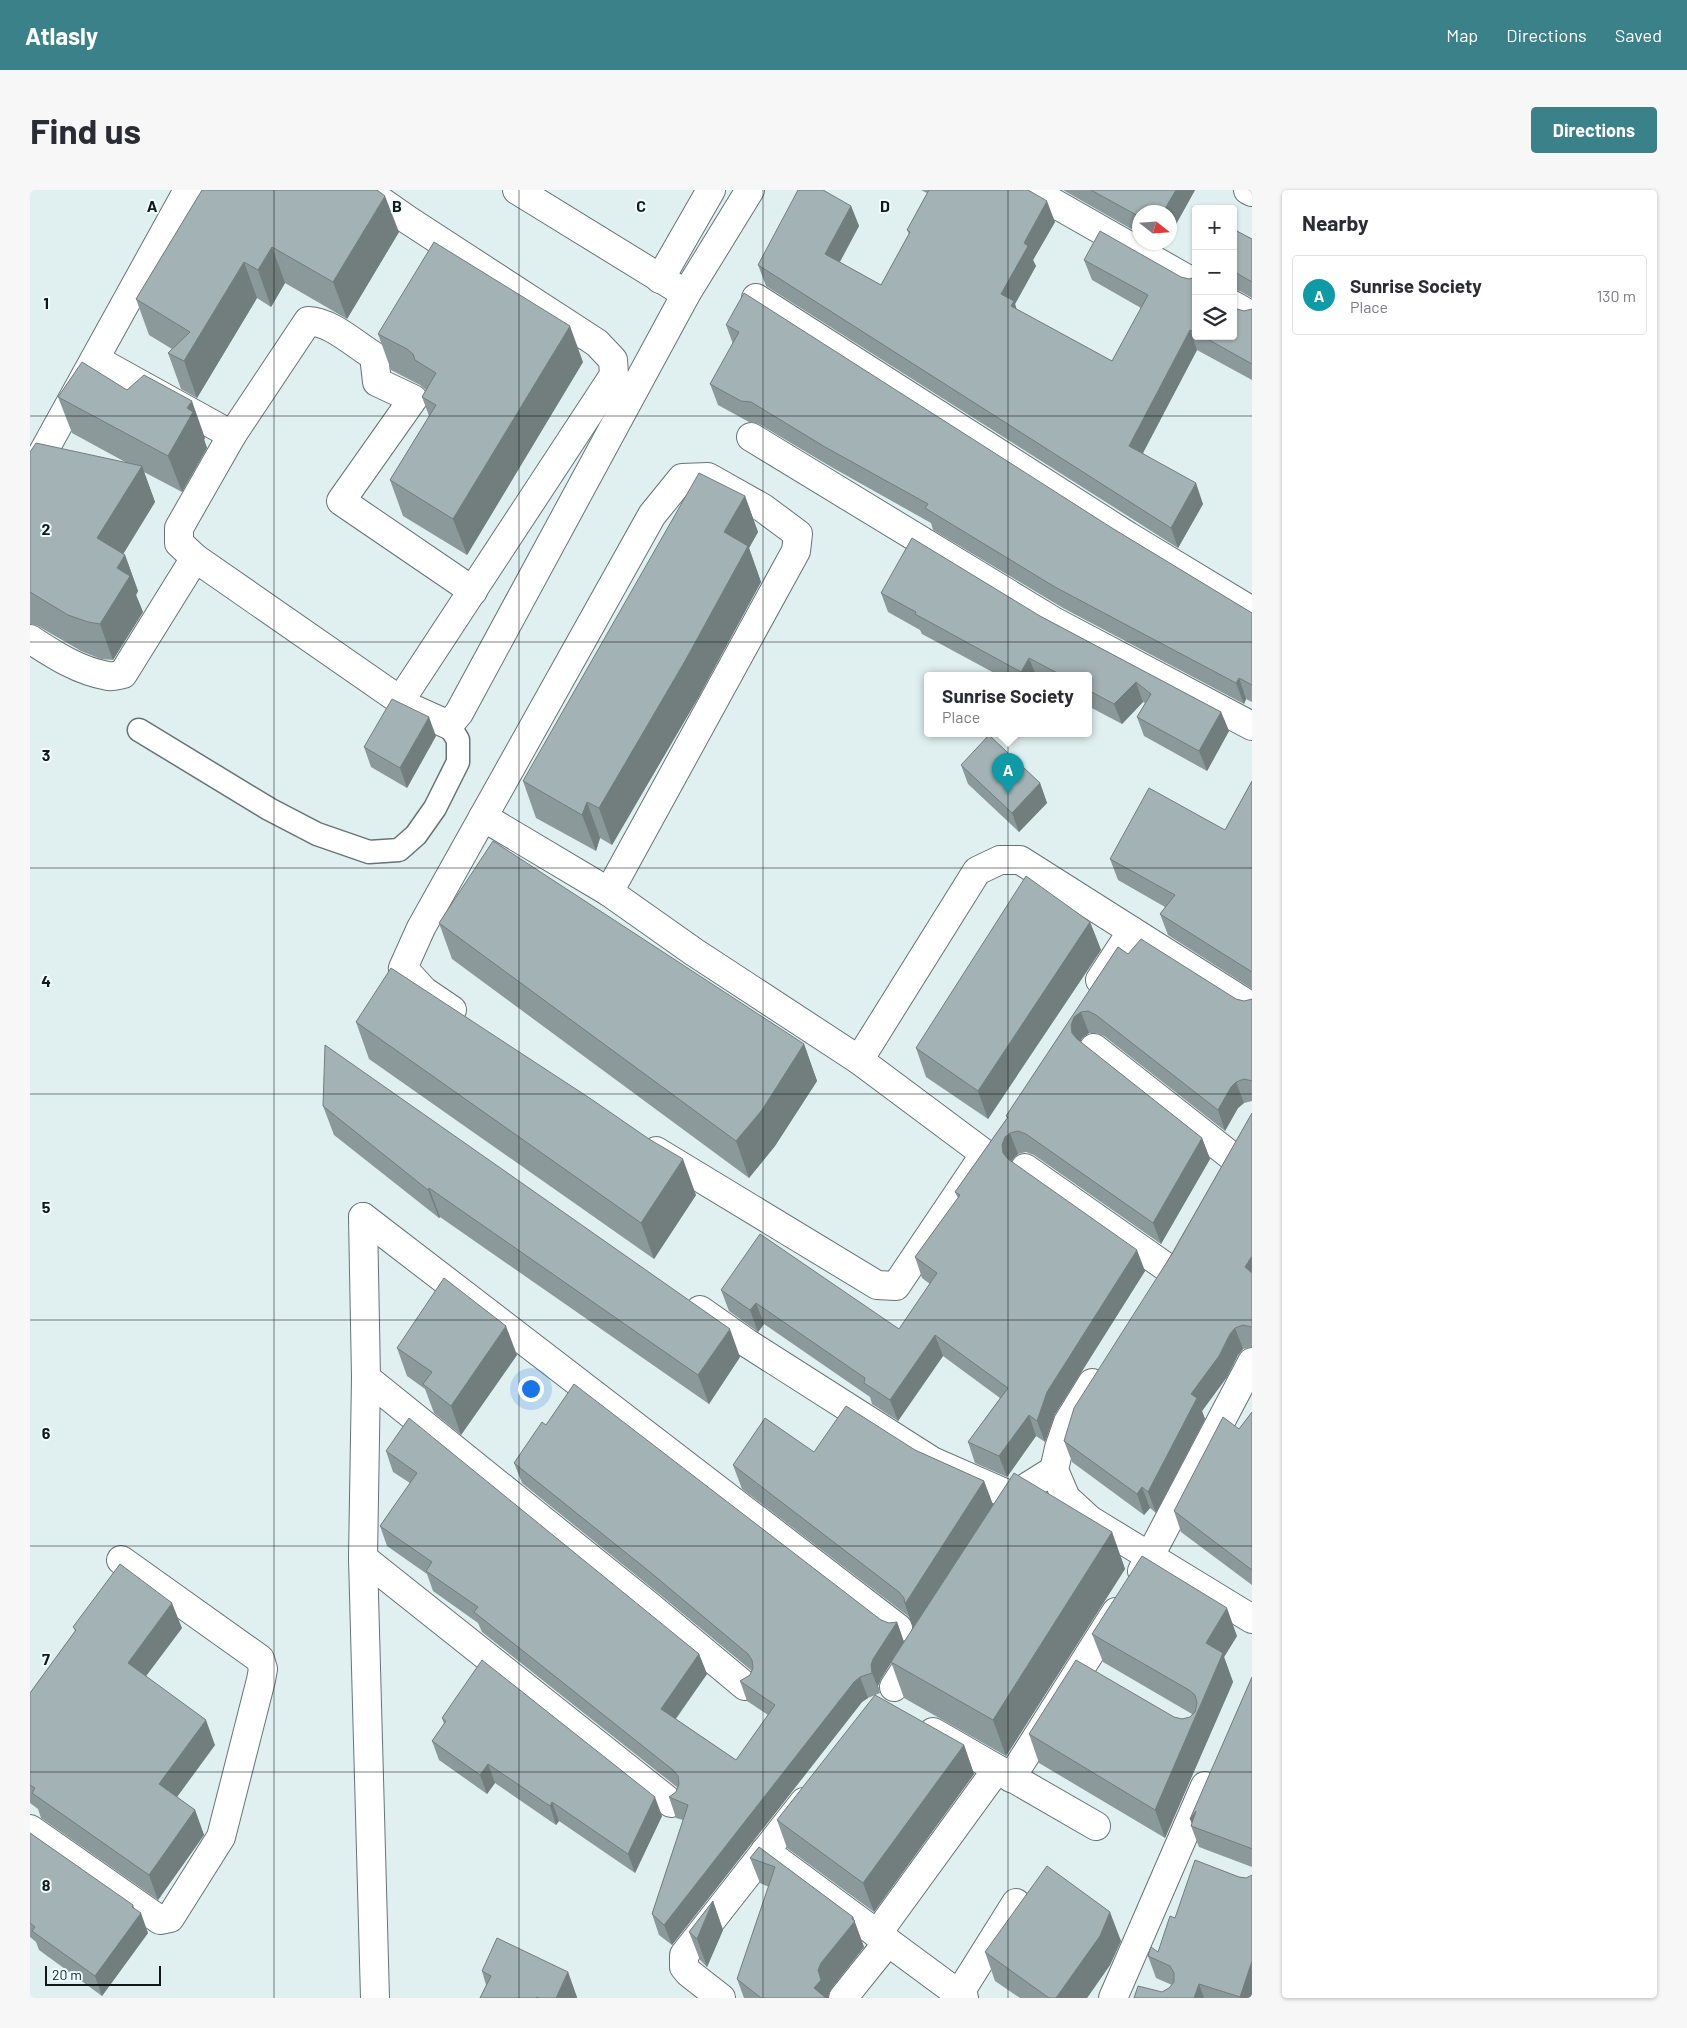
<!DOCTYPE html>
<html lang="en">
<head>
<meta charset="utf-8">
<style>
  body { margin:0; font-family:Barlow,sans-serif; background:#f7f7f7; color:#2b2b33 }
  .controls { position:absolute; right:15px; top:15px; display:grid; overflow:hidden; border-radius:5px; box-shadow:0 1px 4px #0004 }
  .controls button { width:45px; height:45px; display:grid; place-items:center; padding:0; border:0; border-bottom:1px solid #e1e1e2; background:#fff; color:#2b2b33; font:25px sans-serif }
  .compass { position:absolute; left:1102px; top:15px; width:45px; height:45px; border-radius:50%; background:#fff; box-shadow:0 1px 4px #0004; rotate:107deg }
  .scale { position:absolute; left:15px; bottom:12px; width:116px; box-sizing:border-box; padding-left:5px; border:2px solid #131919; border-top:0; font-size:14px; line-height:18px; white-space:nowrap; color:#131919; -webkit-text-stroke:4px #edfdff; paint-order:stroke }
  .you { position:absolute; left:500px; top:1198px; width:18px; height:18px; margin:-12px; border:4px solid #fff; border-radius:50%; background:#1a73e8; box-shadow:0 0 0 8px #1a73e833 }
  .badge { display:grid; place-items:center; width:32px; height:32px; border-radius:50%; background:#3a818a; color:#fff; font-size:16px; font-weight:700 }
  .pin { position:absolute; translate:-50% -41px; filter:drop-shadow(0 1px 2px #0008) }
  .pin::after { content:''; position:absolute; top:26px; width:18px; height:15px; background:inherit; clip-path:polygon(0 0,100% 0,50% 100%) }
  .popup { position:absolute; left:894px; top:482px; width:168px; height:65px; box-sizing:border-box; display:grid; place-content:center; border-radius:5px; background:#fff; filter:drop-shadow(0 1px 4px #0005); font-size:16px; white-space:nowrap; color:#7c7c81 }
  .popup b { font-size:19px; color:#2b2b33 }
  .popup::after { content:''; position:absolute; left:50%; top:100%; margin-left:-10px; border:10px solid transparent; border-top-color:#fff }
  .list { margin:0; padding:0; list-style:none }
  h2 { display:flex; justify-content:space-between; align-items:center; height:65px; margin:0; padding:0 20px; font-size:21px }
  h2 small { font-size:16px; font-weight:400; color:#7c7c81 }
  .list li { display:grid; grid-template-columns:32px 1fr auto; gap:15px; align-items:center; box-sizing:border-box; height:80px; margin:0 10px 10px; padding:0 10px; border:1px solid #e1e1e2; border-radius:5px }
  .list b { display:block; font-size:19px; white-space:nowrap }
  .list p { margin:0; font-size:16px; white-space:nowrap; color:#7c7c81 }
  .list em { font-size:16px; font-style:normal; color:#7c7c81 }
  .icon { flex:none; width:28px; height:28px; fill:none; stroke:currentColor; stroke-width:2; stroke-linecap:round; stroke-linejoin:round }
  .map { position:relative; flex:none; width:1222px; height:1808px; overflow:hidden; border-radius:5px }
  header { display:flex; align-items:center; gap:30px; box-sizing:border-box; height:70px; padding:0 25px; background:#3a818a; color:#fff }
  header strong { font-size:24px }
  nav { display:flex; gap:28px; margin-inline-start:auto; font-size:18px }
  .intro { display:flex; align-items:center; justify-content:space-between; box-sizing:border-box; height:120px; padding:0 30px }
  h1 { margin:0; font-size:35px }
  .button { padding:12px 22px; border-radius:5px; background:#3a818a; color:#fff; font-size:18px; font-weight:700 }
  main { display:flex; gap:30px; padding:0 30px }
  aside { flex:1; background:#fff; border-radius:5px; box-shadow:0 1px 4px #0004 }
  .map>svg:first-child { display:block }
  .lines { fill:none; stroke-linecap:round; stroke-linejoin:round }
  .lane-casing { stroke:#667476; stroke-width:25 }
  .street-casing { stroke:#667476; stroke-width:30 }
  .lane { stroke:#fff; stroke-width:22 }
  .street { stroke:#fff; stroke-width:28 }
  .wall { fill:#8c999b }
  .shaded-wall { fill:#727d7e }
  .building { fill:#a3b2b4; stroke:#727d7e }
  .grid { fill:none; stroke:#131919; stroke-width:1; stroke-opacity:0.55 }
  .grid-label { font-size:16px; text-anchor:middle; font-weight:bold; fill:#131919; stroke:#edfdff; stroke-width:4; stroke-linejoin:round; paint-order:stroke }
</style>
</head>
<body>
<header>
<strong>Atlasly</strong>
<nav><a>Map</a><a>Directions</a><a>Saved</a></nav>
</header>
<div class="intro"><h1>Find us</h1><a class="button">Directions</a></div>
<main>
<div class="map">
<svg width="1222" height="1808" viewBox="0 0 1222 1808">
  <rect width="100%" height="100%" fill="#e0f0f1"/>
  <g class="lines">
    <g class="lane-casing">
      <polyline id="lane" points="109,540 239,619 287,644 339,662 369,660 386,645 405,618 428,572 428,550 419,535"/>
    </g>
    <g class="street-casing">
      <g id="street">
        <polyline points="335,0 378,30 567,153 583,170 584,185 370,511"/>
        <polyline points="487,0 656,104"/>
        <polyline points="1001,0 1166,94"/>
        <polyline points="1218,0 1222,2"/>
        <polyline points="630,89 681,0"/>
        <polyline points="726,108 1098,346 1222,421"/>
        <polyline points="1203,115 1222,126"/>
        <path d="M65 169 202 245 278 131C302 132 324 154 344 166L347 192 383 209 311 311 443 401"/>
        <polyline points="721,247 1025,432 1222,536"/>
        <polyline points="0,286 158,0"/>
        <polyline points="165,368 149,353 149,338 202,245"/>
        <path d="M0 449C24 465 49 481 78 486 82 487 88 485 93 484L165 368 381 518 419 535 429 523 656 104 720 0"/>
        <polyline points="453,627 579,702"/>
        <polyline points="1070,790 1102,741"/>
        <polyline points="422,820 394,801 373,778 391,738 622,325 652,288 678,287 733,318 768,344 766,361 579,702 664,762 829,870 947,681 970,670 990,670 1222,817"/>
        <polyline points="1064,858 1200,965"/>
        <polyline points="829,870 955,964"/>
        <polyline points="626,961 847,1095 866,1096 948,974"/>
        <polyline points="995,978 1136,1077"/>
        <polyline points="333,1027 336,1188 333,1368 345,1808"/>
        <polyline points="333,1027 868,1438"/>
        <polyline points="670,1120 717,1153 902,1271 986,1308 997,1297 1024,1280"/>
        <polyline points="336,1188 618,1415 715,1496"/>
        <polyline points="1062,1193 1038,1232 1029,1258 1024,1280 1036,1308 1060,1330 1222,1429"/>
        <polyline points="333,1368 641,1613"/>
        <polyline points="1112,1381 1222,1172"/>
        <polyline points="864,1497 889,1458"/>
        <polyline points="903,1542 1066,1636"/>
        <polyline points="981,1588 1086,1422"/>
        <polyline points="0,1639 130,1730 140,1728 191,1647 231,1490 233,1479 230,1469 91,1370"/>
        <polyline points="735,1661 934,1808"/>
        <polyline points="847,1744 967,1579"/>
        <polyline points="929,1804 986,1713"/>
        <polyline points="691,1808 659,1783 654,1777 654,1765 774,1612"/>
        <polyline points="813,1808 858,1752"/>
        <polyline points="1083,1808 1175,1596"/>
      </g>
    </g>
    <use href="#lane" class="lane"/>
    <use href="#street" class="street"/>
  </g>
  <g class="wall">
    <polygon points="172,0 369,42 317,129 255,93 241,117 227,108 167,208 151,199 138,163 142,159 119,145 106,109"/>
    <polygon points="891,0 998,0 1025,32 1003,70 1006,76 985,114 986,119 1082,171 1111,118 1062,90 1054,70 1159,89 1166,87 1166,146 1203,146 1207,119 1214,121 1222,119 1222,190 1167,160 1113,263 1173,314 1148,358 736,96 728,75 821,16 829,36 810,72 851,95 879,44 877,40 897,3"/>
    <polygon points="1033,0 1165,0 1140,45 1140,22 1110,22 1110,44"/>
    <polygon points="1203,39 1222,49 1222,108 1210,101 1203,100"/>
    <polygon points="1125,52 1135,52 1133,57"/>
    <polygon points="696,135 1082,338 1222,423 1222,512 1216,509 1214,514 1033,418 903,340 901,333 803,278 729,234 719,232 688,215 680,194 703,154"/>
    <polygon points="348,144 553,172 437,365 373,326 360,290 399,226 392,207 396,200 390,195 361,180"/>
    <polygon points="97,200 175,248 174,250 177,258 152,302 114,282 125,312 93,364 95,365 108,401 106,405 113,422 83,470 71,469 51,461 8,436 0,434 0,262 97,273 42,243 28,207"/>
    <polygon points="715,306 728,342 719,358 731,392 668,508 582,655 570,648 566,661 506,628 493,591"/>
    <polygon points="851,403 1010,426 1191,522 1199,541 1177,581 1114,546 1107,527 1115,513 1113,512 1092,534 1058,516 1058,485 968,485 892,444 890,440 858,422"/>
    <polygon points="406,546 377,598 341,577 334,557"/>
    <polygon points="931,575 1010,593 1017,613 989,642 938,594"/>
    <polygon points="1222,591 1222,799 1138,745 1130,724 1135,717 1088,690 1080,669 1195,640"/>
    <polygon points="1060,732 1071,760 958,929 896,887 886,858"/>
    <polygon points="409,733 774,854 787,891 745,956 719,988 422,769"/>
    <polygon points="1088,757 1098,764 1206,809 1214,811 1222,809 1222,911 1214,913 1208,918 1195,941 1074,846 1066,843 1059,843 1052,848 1050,852 1172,948 1180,969 1131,1054 1004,965 996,962 988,964 983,969 981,972 1115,1081 1025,1224 1015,1252 1006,1246 977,1287 945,1273 938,1252 970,1208 913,1166 868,1231 842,1214 840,1207 734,1134 728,1142 699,1121 691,1100 869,1139 900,1094 892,1088 885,1067 928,1008 925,1002 977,928 976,926"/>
    <polygon points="326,832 666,1005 624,1069 339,869"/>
    <polygon points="293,916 710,1167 679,1214 410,1027 409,1028 304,945"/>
    <polygon points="1222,923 1222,1157 1213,1159 1208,1165 1197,1187 1172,1221 1175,1229 1126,1323 1120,1318 1114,1325 1042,1272 1034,1251"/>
    <polygon points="367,1158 487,1165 431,1245 404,1223 395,1199 377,1186"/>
    <polygon points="1222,1222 1222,1395 1151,1342 1144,1321 1209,1239"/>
    <polygon points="885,1260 954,1291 963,1315 1082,1342 1095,1379 976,1566 874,1508 861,1472 851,1489 848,1496 850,1503 838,1508 832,1512 642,1755 629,1745 622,1724 653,1630 646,1628 639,1607 646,1602 648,1598 452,1442 448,1433 403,1401 397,1384 357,1356 350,1336 380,1293 363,1282 356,1261 669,1464 677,1484 646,1529 706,1570 738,1525 717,1511 710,1491 720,1485 722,1481 628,1403 492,1293 484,1273 851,1430 859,1433 867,1432 874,1452 883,1438 880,1428 878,1426 712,1299 703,1275 784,1262"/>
    <polygon points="43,1437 152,1438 116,1486 185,1555 147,1607 165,1620 174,1645 128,1710 11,1628 8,1619 0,1613 0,1503 45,1441"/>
    <polygon points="1062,1444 1207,1446 1194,1467 1203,1492 1135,1648 1009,1573 999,1544 1144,1527 1152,1529 1160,1527 1162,1524 1073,1472"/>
    <polygon points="1222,1487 1222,1677 1169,1657 1161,1636 1162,1634 1160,1629"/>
    <polygon points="412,1528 632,1626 605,1683 529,1631 526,1635 465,1593 457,1604 409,1570 402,1551 414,1534"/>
    <polygon points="934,1555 944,1584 844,1722 757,1658 747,1630"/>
    <polygon points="0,1643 104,1718 118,1743 72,1806 9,1760 6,1752 0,1747"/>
    <polygon points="729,1657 823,1727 834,1757 801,1799 798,1806 798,1808 714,1808 707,1789 739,1697 730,1693 720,1668"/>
    <polygon points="1209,1687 1216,1688 1222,1808 1104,1808 1132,1802 1139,1798 1142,1795 1126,1788 1118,1766 1128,1762 1145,1728"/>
    <polygon points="683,1711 693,1740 677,1777 670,1770 659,1742"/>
    <polygon points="1091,1751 1080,1775 1057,1808 990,1808 965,1791 955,1762"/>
    <polygon points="452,1781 538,1782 547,1807 547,1808 450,1808 456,1795"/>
  </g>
  <g class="shaded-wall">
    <polygon points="1146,0 1165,0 1140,45 1140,22 1133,22"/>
    <polygon points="355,6 369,42 317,129 303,92"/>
    <polygon points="1017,11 1025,32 1003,70 1006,76 985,114 991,132 971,104 994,53"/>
    <polygon points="821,16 829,36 803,84 795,64"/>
    <polygon points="1131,52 1135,52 1133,57"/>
    <polygon points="242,57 255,93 241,117 228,80"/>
    <polygon points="214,72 227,108 167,208 154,171"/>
    <polygon points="540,136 553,172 437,365 423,329"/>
    <polygon points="1160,140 1167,160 1106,276 1099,256"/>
    <polygon points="162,211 175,248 174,249 177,258 152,302 138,266 157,218"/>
    <polygon points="112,276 125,312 81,384 67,348"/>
    <polygon points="1166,293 1173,314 1148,358 1141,338"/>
    <polygon points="715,306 728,342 719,358 731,392 668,508 582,655 569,618 694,342"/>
    <polygon points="95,365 108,401 106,405 113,422 83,470 70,434 87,378"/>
    <polygon points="999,468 1006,485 992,485 991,482"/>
    <polygon points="1209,488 1216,509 1214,514 1206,493"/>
    <polygon points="1106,492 1113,512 1092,534 1084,514"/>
    <polygon points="1191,522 1199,541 1177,581 1169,561"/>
    <polygon points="399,527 406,546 377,598 370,578"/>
    <polygon points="1010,593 1017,613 989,642 982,623"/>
    <polygon points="557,612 570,648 566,661 552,625"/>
    <polygon points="1060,732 1071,760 958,929 948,901"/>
    <polygon points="1051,822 1059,843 1052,848 1049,856 1042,843 1041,835 1044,827"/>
    <polygon points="774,854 787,891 745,956 719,988 706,951"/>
    <polygon points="1206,892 1214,913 1208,918 1195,941 1188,920 1201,897"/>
    <polygon points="980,943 988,964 983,969 980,976 973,963 972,955 975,947"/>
    <polygon points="1172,948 1180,969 1131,1054 1123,1033"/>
    <polygon points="653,969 666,1005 624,1069 611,1033"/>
    <polygon points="399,998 410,1027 409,1028 398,1000"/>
    <polygon points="1107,1060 1115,1081 1025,1224 1015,1252 1007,1231 1017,1202"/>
    <polygon points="1222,1066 1222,1097 1215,1077"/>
    <polygon points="726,1113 734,1134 728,1142 720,1120"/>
    <polygon points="476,1136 487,1165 431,1245 421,1216"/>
    <polygon points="1205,1138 1213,1159 1208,1165 1197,1187 1172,1221 1175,1229 1126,1323 1118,1302 1161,1204 1200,1144"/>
    <polygon points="700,1139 710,1167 679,1214 668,1185"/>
    <polygon points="905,1145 913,1166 868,1231 860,1210"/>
    <polygon points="999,1225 1006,1246 977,1287 969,1266"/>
    <polygon points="954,1291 963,1315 883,1438 875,1414"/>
    <polygon points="1112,1297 1120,1318 1114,1325 1107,1304"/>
    <polygon points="1082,1342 1095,1379 976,1566 963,1530"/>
    <polygon points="142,1413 152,1438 107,1498 98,1473"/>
    <polygon points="1197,1418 1207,1446 1194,1467 1203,1492 1135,1648 1125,1620 1186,1480 1176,1453"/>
    <polygon points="867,1432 874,1452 851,1489 848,1496 850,1503 842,1483 841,1475 843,1469"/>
    <polygon points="669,1464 677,1484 638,1539 631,1519"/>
    <polygon points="830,1487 838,1508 832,1512 642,1755 634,1735 824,1492"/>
    <polygon points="176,1530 185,1555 138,1619 129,1594"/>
    <polygon points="934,1555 944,1584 844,1722 833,1693"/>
    <polygon points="458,1574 465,1593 457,1604 450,1585"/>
    <polygon points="625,1607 632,1626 605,1683 598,1664"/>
    <polygon points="522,1612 529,1631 526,1635 520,1616"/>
    <polygon points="165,1620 174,1645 128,1710 119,1685"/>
    <polygon points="1166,1621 1163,1636 1160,1629"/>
    <polygon points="683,1711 693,1740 677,1777 667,1749"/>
    <polygon points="103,1715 107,1728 111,1723 118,1743 72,1806 65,1786"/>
    <polygon points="1080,1722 1091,1751 1080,1775 1057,1808 1026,1808"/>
    <polygon points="823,1727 834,1757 801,1799 798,1806 798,1808 788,1808 784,1798 788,1780 791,1773"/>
    <polygon points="1222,1771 1222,1808 1210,1808 1210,1807"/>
    <polygon points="538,1782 547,1808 526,1808"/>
    <polygon points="1169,1794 1174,1808 1164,1808"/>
  </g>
  <g class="building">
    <polygon points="172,0 347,0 355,6 303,92 242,57 228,80 214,72 154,171 138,163 160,142 106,109"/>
    <polygon points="768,0 793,0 821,16 795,64 851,95 880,42 877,40 899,0 998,0 1017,11 994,53 998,56 971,104 984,111 981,116 1082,171 1118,105 1054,70 1070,41 1151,87 1159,89 1166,87 1166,143 1160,140 1099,256 1166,293 1141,338 728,75"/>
    <polygon points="1061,0 1146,0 1133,22 1110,22 1110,27"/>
    <polygon points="1203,39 1222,49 1222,92 1203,81"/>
    <polygon points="404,52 540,136 423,329 360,290 406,215 392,207 406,183 385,170 383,164 377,159 348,144"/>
    <polygon points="714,103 1082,338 1222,423 1222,495 1209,488 1206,493 1025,397 895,318 898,314 795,257 721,212 711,211 680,194 709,142 696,135"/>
    <polygon points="1203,117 1207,119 1214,121 1222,119 1222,174 1172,146 1203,146"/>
    <polygon points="52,172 97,200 114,185 162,211 157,218 163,222 138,266 28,207"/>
    <polygon points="6,253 112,276 67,348 95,365 87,378 100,386 70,434 58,432 38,425 0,402 0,262"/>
    <polygon points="669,283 715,306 694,342 718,356 655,471 569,618 557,612 552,625 493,591"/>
    <polygon points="882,348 1010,426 1191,522 1169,561 1107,527 1121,504 1106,492 1084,514 1058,500 1058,485 1031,485 999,468 991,482 885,424 886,422 851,403"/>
    <polygon points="362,509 399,527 370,578 334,557"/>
    <polygon points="959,545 1010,593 982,623 931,575"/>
    <polygon points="1222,591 1222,782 1130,724 1145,705 1080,669 1119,598 1195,640"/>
    <polygon points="463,651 774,854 732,920 706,951 409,733"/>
    <polygon points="996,686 1060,732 948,901 886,858"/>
    <polygon points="1111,749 1206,809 1214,811 1222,809 1222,891 1214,889 1206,892 1201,897 1188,920 1066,825 1058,821 1051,822 1044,827 1041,835 1042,843 1047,849 1172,948 1123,1033 996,944 988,941 980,943 975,947 972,955 973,963 978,969 1107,1060 1017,1202 1007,1231 999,1225 969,1266 938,1252 978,1198 905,1145 860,1210 834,1193 835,1188 726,1113 720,1120 691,1100 730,1044 869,1139 907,1083 885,1067 930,1005 925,1002 978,927 976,926 1088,757 1098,764"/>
    <polygon points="361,778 561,909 619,949 653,969 611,1033 326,832"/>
    <polygon points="295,855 700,1139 668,1185 399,998 398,1000 293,916"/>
    <polygon points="1222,923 1222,1066 1215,1077 1222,1083 1222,1137 1213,1135 1205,1138 1200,1144 1189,1166 1161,1204 1167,1208 1118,1302 1112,1297 1107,1304 1034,1251 1044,1218 1142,1064"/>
    <polygon points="414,1088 476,1136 421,1216 393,1194 402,1182 367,1158"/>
    <polygon points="544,1194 851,1430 859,1433 867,1432 843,1469 841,1475 842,1483 830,1487 824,1492 634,1735 622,1724 658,1615 639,1607 646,1602 649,1594 648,1586 643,1580 444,1422 448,1417 396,1381 402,1372 350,1336 387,1283 356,1261 379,1228 669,1464 631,1519 706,1570 745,1515 710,1491 720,1485 723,1478 722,1470 718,1464 620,1382 484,1273 512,1232 516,1235"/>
    <polygon points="816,1216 885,1260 954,1291 875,1414 874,1408 869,1402 703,1275 735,1228 784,1262"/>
    <polygon points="1222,1222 1222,1380 1144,1321 1193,1227 1209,1239"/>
    <polygon points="984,1283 1082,1342 963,1530 861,1472"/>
    <polygon points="1112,1366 1197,1418 1176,1453 1193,1463 1125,1620 999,1544 1046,1470 1144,1527 1152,1529 1160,1527 1165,1522 1167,1513 1165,1505 1159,1500 1062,1444"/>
    <polygon points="90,1374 142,1413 98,1473 176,1530 129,1594 165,1620 119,1685 2,1603 5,1598 0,1595 0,1503 46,1440 43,1437"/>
    <polygon points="452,1470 625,1607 598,1664 522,1612 520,1616 458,1574 450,1585 402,1551 416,1531 412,1528"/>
    <polygon points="1222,1487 1222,1659 1220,1658 1161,1636 1166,1621 1160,1629"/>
    <polygon points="845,1505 934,1555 833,1693 747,1630"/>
    <polygon points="0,1643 103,1715 102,1717 111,1723 65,1786 2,1741 5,1737 0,1733"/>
    <polygon points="729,1657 823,1727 822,1729 825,1731 791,1773 788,1780 791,1790 784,1798 796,1808 731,1808 707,1789 745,1677 720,1668"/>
    <polygon points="1165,1670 1209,1687 1216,1688 1222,1685 1222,1771 1210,1807 1169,1794 1164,1808 1104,1808 1108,1796 1132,1802 1139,1798 1144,1792 1144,1783 1140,1776 1118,1766 1121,1757 1128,1762 1140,1726 1145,1728"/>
    <polygon points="1017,1676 1080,1722 1070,1746 1026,1808 1019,1808 955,1762"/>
    <polygon points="683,1711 667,1749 659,1742"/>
    <polygon points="467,1748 538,1782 526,1808 509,1808 507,1807 506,1808 450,1808 461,1786 452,1781"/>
  </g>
  <path class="grid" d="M244 0V1808M489 0V1808M733 0V1808M978 0V1808M0 226H1222M0 452H1222M0 678H1222M0 904H1222M0 1130H1222M0 1356H1222M0 1582H1222"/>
  <g class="grid-label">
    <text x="122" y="22">A</text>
    <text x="367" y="22">B</text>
    <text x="611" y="22">C</text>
    <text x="855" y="22">D</text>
    <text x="16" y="119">1</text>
    <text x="16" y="345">2</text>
    <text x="16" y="571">3</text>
    <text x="16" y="797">4</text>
    <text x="16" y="1023">5</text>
    <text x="16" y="1249">6</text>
    <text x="16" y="1475">7</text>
    <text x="16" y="1701">8</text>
  </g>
</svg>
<div class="controls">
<button>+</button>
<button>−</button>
<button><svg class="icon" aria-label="layers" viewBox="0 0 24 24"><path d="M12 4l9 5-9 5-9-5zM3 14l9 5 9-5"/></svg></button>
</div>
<svg class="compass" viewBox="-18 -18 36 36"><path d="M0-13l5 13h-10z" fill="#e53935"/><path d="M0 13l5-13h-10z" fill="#7c7c81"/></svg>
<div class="scale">20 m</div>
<div class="you"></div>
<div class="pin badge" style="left:978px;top:604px;background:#0f9aa8">A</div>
<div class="popup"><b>Sunrise Society</b>Place</div>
</div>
<aside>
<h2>Nearby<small></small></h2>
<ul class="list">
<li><span class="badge" style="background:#0f9aa8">A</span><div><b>Sunrise Society</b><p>Place</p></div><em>130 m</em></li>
</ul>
</aside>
</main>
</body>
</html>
